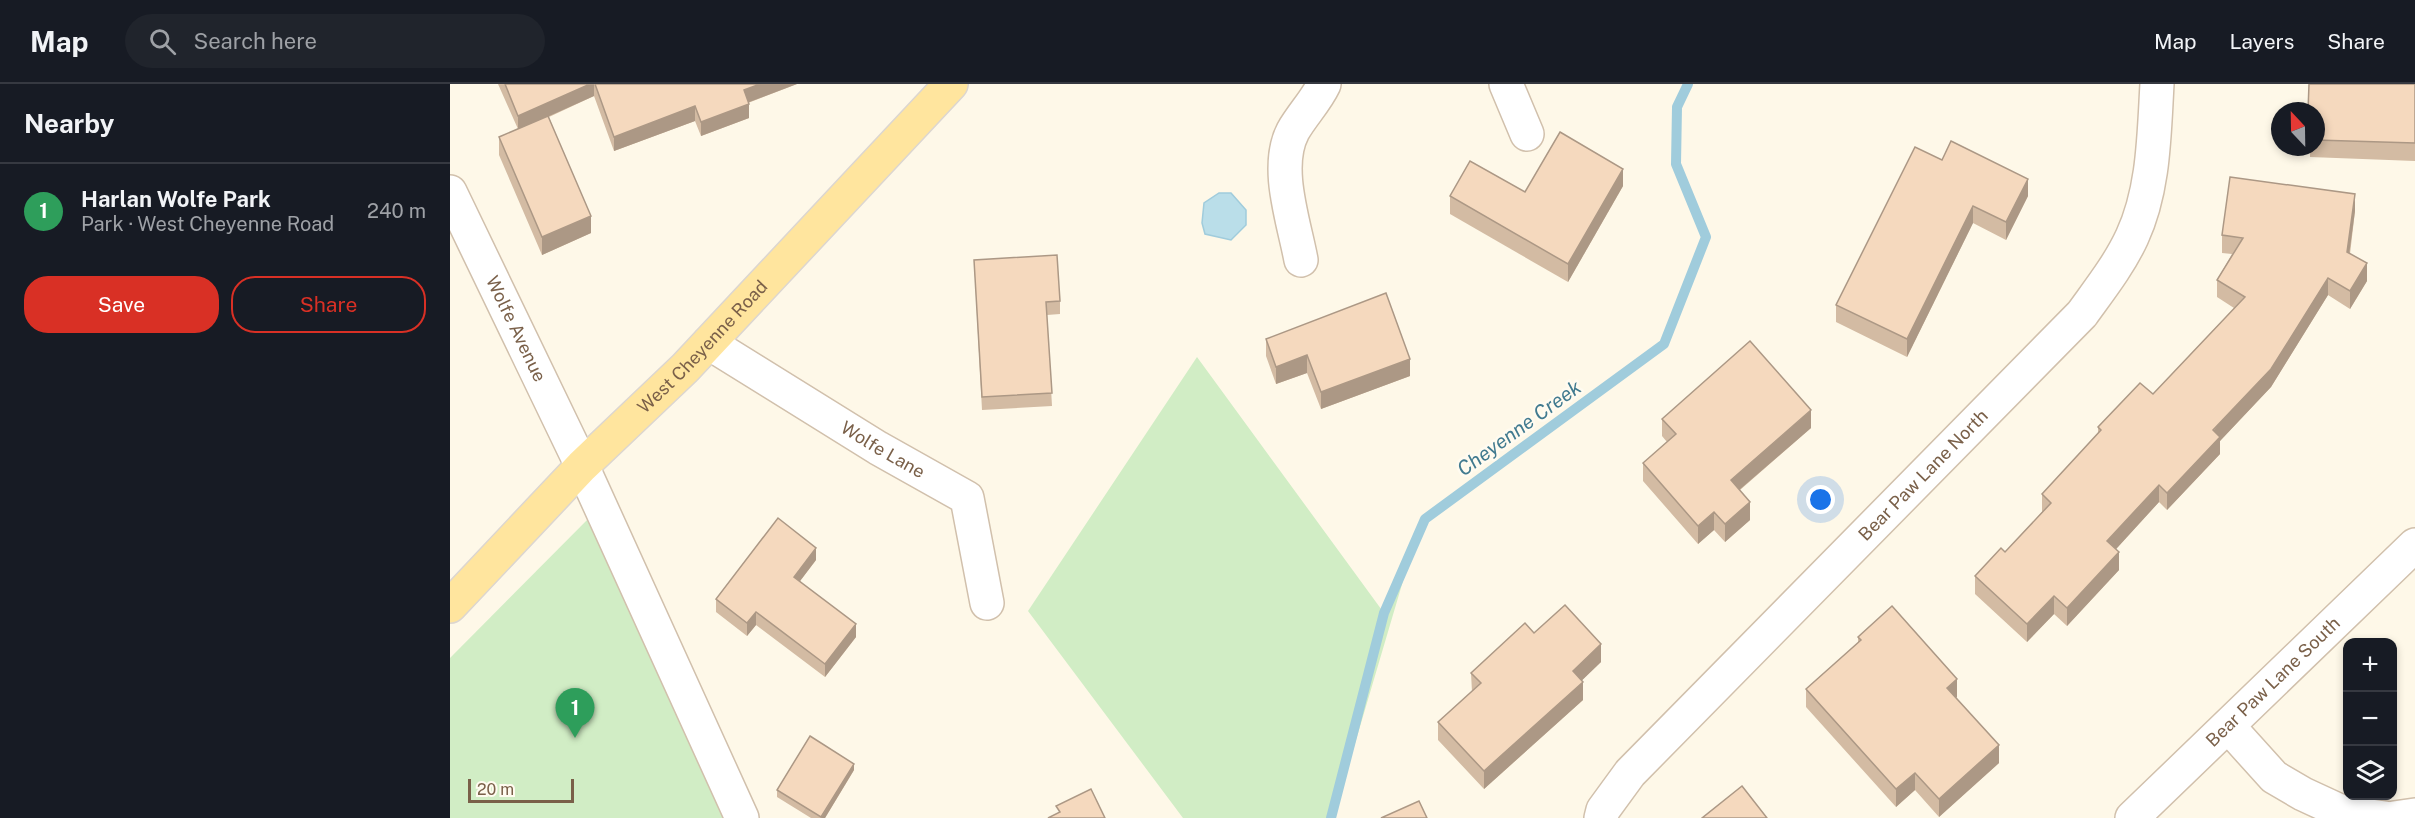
<!DOCTYPE html>
<html lang="en">
<head>
<meta charset="utf-8">
<style>
  body { margin:0; font-family:"Public Sans",sans-serif; background:#20242c; color:#f1f3f6 }
  .controls { position:absolute; right:18px; bottom:18px; display:grid; overflow:hidden; border-radius:12px; box-shadow:0 3px 9px #0003 }
  .controls button { width:54px; height:54px; display:grid; place-items:center; padding:0; border:0; border-bottom:2px solid #363941; background:#171b24; color:#f1f3f6; font:30px sans-serif }
  .compass { position:absolute; left:1821px; top:18px; width:54px; height:54px; border-radius:50%; background:#171b24; box-shadow:0 3px 9px #0003; rotate:338deg }
  .scale { position:absolute; left:18px; bottom:15px; width:106px; box-sizing:border-box; padding-left:6px; border:3px solid #7a6049; border-top:0; font-size:16px; line-height:21px; white-space:nowrap; color:#7a6049; -webkit-text-stroke:4px #fffbf0; paint-order:stroke }
  .you { position:absolute; left:1371px; top:416px; width:21px; height:21px; margin:-15px; border:4px solid #fff; border-radius:50%; background:#1a73e8; box-shadow:0 0 0 9px #1a73e833 }
  .badge { display:grid; place-items:center; width:39px; height:39px; border-radius:50%; background:#d93025; color:#fff; font-size:20px; font-weight:700 }
  .pin { position:absolute; translate:-50% -50px; filter:drop-shadow(0 2px 3px #0008) }
  .pin::after { content:''; position:absolute; top:32px; width:21px; height:18px; background:inherit; clip-path:polygon(0 0,100% 0,50% 100%) }
  .list { margin:0; padding:0; list-style:none }
  h2 { display:flex; justify-content:space-between; align-items:center; height:78px; margin:0; padding:0 24px; font-size:26px }
  h2 small { font-size:20px; font-weight:400; color:#9ea1a6 }
  .list li { display:grid; grid-template-columns:39px 1fr auto; gap:18px; align-items:center; box-sizing:border-box; height:96px; padding:0 24px; border-top:2px solid #363941 }
  .list b { display:block; font-size:22px; white-space:nowrap }
  .list p { margin:0; font-size:20px; white-space:nowrap; color:#9ea1a6 }
  .list em { font-size:20px; font-style:normal; color:#9ea1a6 }
  .actions { display:flex; gap:12px; padding:18px 24px }
  .actions a { flex:1; padding:14px 0; border:2px solid #d93025; border-radius:24px; text-align:center; font-size:21px; color:#d93025 }
  .actions .main { background:#d93025; color:#fff }
  .icon { flex:none; width:33px; height:33px; fill:none; stroke:currentColor; stroke-width:2; stroke-linecap:round; stroke-linejoin:round }
  .map { position:relative; flex:none; width:1965px; height:734px; overflow:hidden }
  header { display:flex; align-items:center; gap:36px; box-sizing:border-box; height:84px; padding:0 30px; background:#171b24; border-bottom:2px solid #363941 }
  header strong { font-size:28px }
  nav { display:flex; gap:33px; margin-inline-start:auto; font-size:21px }
  .search { width:420px; height:54px; background:#20242c; display:flex; align-items:center; gap:15px; box-sizing:border-box; padding:0 21px; border-radius:33px; color:#9ea1a6; font-size:22px }
  main { display:flex }
  aside { flex:1; background:#171b24 }
  .map>svg:first-child { display:block }
  .green { fill:#d1edc5 }
  .water { fill:#badee9; stroke:#a0ccdc; stroke-width:1.5 }
  .lines { fill:none; stroke-linecap:round; stroke-linejoin:round }
  .stream { stroke:#a0ccdc; stroke-width:10 }
  .minor-casing { stroke:#d1c0ac; stroke-width:36 }
  .major-casing { stroke:#dcd6d0; stroke-width:36 }
  .minor { stroke:#fff; stroke-width:33 }
  .major { stroke:#ffe59e; stroke-width:33 }
  .wall { fill:#d3bba3 }
  .shaded-wall { fill:#ac9885 }
  .building { fill:#f5d9be; stroke:#ac9885; stroke-width:1.5 }
  .labels { text-anchor:middle; stroke-width:5; stroke-linejoin:round; paint-order:stroke }
  .street-label { font-size:18px; fill:#7a6049; stroke:#fffbf0 }
  .water-label { font-size:20px; font-style:italic; fill:#417a8f; stroke:#fffbf0 }
</style>
</head>
<body>
<header>
<strong>Map</strong>
<div class="search"><svg class="icon" aria-label="search" viewBox="0 0 24 24"><circle cx="10" cy="10" r="6"/><path d="M15 15l6 6"/></svg>Search here</div>
<nav><a>Map</a><a>Layers</a><a>Share</a></nav>
</header>
<main>
<aside>
<h2>Nearby<small></small></h2>
<ul class="list">
<li><span class="badge" style="background:#2e9e5b">1</span><div><b>Harlan Wolfe Park</b><p>Park · West Cheyenne Road</p></div><em>240 m</em></li>
</ul>
<div class="actions"><a class="main">Save</a><a>Share</a></div>
</aside>
<div class="map">
<svg width="1965" height="734" viewBox="0 0 1965 734">
  <rect width="100%" height="100%" fill="#fef8e8"/>
  <g class="green">
    <polygon points="747,273 934,529 971,436 883,734 733,734 578,527"/>
    <polygon points="146,427 286,734 0,734 0,574"/>
  </g>
  <polygon class="water" points="769,109 781,109 796,126 796,141 781,156 755,150 752,139 754,119"/>
  <g class="lines">
    <polyline class="stream" points="881,734 934,529 975,435 1214,260 1256,153 1226,80 1227,23 1238,0"/>
    <g class="minor-casing">
      <g id="minor">
        <polyline points="1056,0 1077,50"/>
        <path id="s1" d="M0 108 132 382 292 734"/>
        <path d="M851 176C844 138 824 83 843 47 852 31 866 17 874 0"/>
        <path id="s2" d="M259 259 428 364 517 414 537 519"/>
        <polyline points="1778,642 1824,693 1853,710 1892,728 1935,734"/>
        <path id="s3" d="M1151 734 1153 726 1180 689 1632 230C1650 205 1669 181 1682 153 1704 106 1704 51 1707 0"/>
        <path id="s4" d="M1682 734 1965 461"/>
        <polyline points="1944,734 1965,731"/>
      </g>
    </g>
    <g class="major-casing">
      <g id="major">
        <path id="s5" d="M0 522 132 382 235 284 501 0"/>
      </g>
    </g>
    <use href="#minor" class="minor"/>
    <use href="#major" class="major"/>
  </g>
  <g class="wall">
    <polygon points="48,0 347,0 298,19 299,34 251,52 245,37 164,67 144,12 99,33 141,149 92,171 49,71 49,53 68,45"/>
    <polygon points="1965,0 1965,77 1860,73 1860,63 1866,63 1866,27"/>
    <polygon points="1492,76 1578,112 1556,156 1523,139 1457,273 1386,238 1386,221"/>
    <polygon points="1173,102 1118,198 1000,130 1000,112"/>
    <polygon points="1905,127 1900,170 1917,197 1900,225 1878,211 1821,303 1770,357 1770,370 1717,426 1709,418 1666,465 1669,486 1617,542 1604,530 1577,558 1525,510 1525,492 1555,468 1592,428 1592,410 1648,349 1648,343 1703,310 1784,224 1767,213 1767,196 1782,170 1772,169 1772,151"/>
    <polygon points="524,176 610,217 610,230 597,231 602,322 532,326"/>
    <polygon points="816,255 960,292 871,325 857,289 826,300 816,272"/>
    <polygon points="1212,335 1361,344 1290,406 1300,436 1275,458 1264,446 1248,460 1193,397 1193,379 1217,358 1212,352"/>
    <polygon points="366,476 350,497 406,553 375,593 306,541 297,552 266,528 266,515"/>
    <polygon points="1084,549 1151,578 1131,597 1133,616 1034,705 988,656 988,638 1022,608 1021,589"/>
    <polygon points="1408,553 1507,613 1506,613 1549,679 1489,733 1465,706 1446,723 1356,623 1356,605 1408,559"/>
    <polygon points="404,686 375,734 361,734 327,713 327,706"/>
  </g>
  <g class="shaded-wall">
    <polygon points="140,0 144,0 144,12 68,46 68,32"/>
    <polygon points="310,0 347,0 294,20 294,6"/>
    <polygon points="299,20 299,34 251,52 251,38"/>
    <polygon points="245,22 245,37 164,67 164,53"/>
    <polygon points="1173,85 1173,102 1118,198 1118,180"/>
    <polygon points="1578,95 1578,112 1556,156 1556,138"/>
    <polygon points="1905,110 1905,127 1897,186 1897,168"/>
    <polygon points="1523,122 1523,139 1457,273 1457,255"/>
    <polygon points="141,132 141,149 92,171 92,153"/>
    <polygon points="1917,179 1917,197 1900,225 1900,207"/>
    <polygon points="1878,194 1878,211 1821,303 1770,357 1770,370 1717,426 1717,409"/>
    <polygon points="857,271 857,289 826,300 826,283"/>
    <polygon points="960,275 960,292 871,325 871,308"/>
    <polygon points="1361,326 1361,344 1281,413 1281,396"/>
    <polygon points="1709,401 1709,418 1657,475 1657,457"/>
    <polygon points="1300,418 1300,436 1275,458 1275,440"/>
    <polygon points="1264,428 1264,446 1248,460 1248,442"/>
    <polygon points="366,464 366,476 344,505 344,493"/>
    <polygon points="1669,468 1669,486 1617,542 1617,524"/>
    <polygon points="1604,512 1604,530 1577,558 1577,540"/>
    <polygon points="306,528 306,541 297,552 297,539"/>
    <polygon points="406,540 406,553 375,593 375,580"/>
    <polygon points="1151,560 1151,578 1123,605 1123,587"/>
    <polygon points="1507,595 1507,613 1497,621 1497,604"/>
    <polygon points="1133,598 1133,616 1034,705 1034,687"/>
    <polygon points="1549,661 1549,679 1489,733 1489,715"/>
    <polygon points="404,680 404,686 375,734 371,734"/>
    <polygon points="1465,689 1465,706 1446,723 1446,705"/>
  </g>
  <g class="building">
    <polygon points="55,0 140,0 68,32"/>
    <polygon points="145,0 310,0 294,6 299,20 251,38 245,22 164,53"/>
    <polygon points="1859,0 1965,0 1965,59 1866,56 1866,27 1858,27"/>
    <polygon points="98,32 141,132 92,153 49,53"/>
    <polygon points="1110,48 1173,85 1118,180 1000,112 1020,77 1075,108"/>
    <polygon points="1501,57 1578,95 1556,138 1523,122 1457,255 1386,221 1465,63 1492,76"/>
    <polygon points="1780,93 1905,110 1897,168 1917,179 1900,207 1878,194 1821,285 1763,346 1770,353 1717,409 1709,401 1657,457 1669,468 1617,524 1604,512 1577,540 1525,492 1551,464 1555,468 1601,419 1592,410 1651,346 1648,343 1690,299 1703,310 1795,213 1767,196 1793,154 1772,151"/>
    <polygon points="607,171 610,217 596,218 602,309 532,313 524,176"/>
    <polygon points="936,209 960,275 871,308 857,271 826,283 816,255"/>
    <polygon points="1300,257 1361,326 1281,396 1300,418 1275,440 1264,428 1248,442 1193,379 1226,350 1212,335"/>
    <polygon points="328,434 366,464 344,493 406,540 375,580 306,528 297,539 266,515"/>
    <polygon points="1115,521 1151,560 1123,587 1133,598 1034,687 988,638 1031,599 1021,589 1075,539 1084,549"/>
    <polygon points="1442,522 1507,595 1497,604 1549,661 1489,715 1465,689 1446,705 1356,605 1411,556 1408,553"/>
    <polygon points="360,652 404,680 371,733 327,706"/>
    <polygon points="1292,702 1317,734 1252,734"/>
    <polygon points="641,705 655,734 598,734 610,728 606,722"/>
    <polygon points="969,717 977,734 931,734"/>
  </g>
  <g class="labels">
    <g class="street-label">
      <text dy="6" stroke="none"><textPath href="#s1" startOffset="152">Wolfe Avenue</textPath></text>
      <text dy="6" stroke="none"><textPath href="#s5" startOffset="362">West Cheyenne Road</textPath></text>
      <text dy="6" stroke="none"><textPath href="#s2" startOffset="204">Wolfe Lane</textPath></text>
      <text dy="6" stroke="none"><textPath href="#s3" startOffset="472">Bear Paw Lane North</textPath></text>
      <text dy="6" stroke="none"><textPath href="#s4" startOffset="196">Bear Paw Lane South</textPath></text>
    </g>
    <g class="water-label">
      <text transform="translate(1069 344) rotate(-36)" y="7">Cheyenne Creek</text>
    </g>
  </g>
</svg>
<div class="controls">
<button>+</button>
<button>−</button>
<button><svg class="icon" aria-label="layers" viewBox="0 0 24 24"><path d="M12 4l9 5-9 5-9-5zM3 14l9 5 9-5"/></svg></button>
</div>
<svg class="compass" viewBox="-18 -18 36 36"><path d="M0-13l5 13h-10z" fill="#e53935"/><path d="M0 13l5-13h-10z" fill="#9ea1a6"/></svg>
<div class="scale">20 m</div>
<div class="you"></div>
<div class="pin badge" style="left:125px;top:654px;background:#2e9e5b">1</div>
</div>
</main>
</body>
</html>
